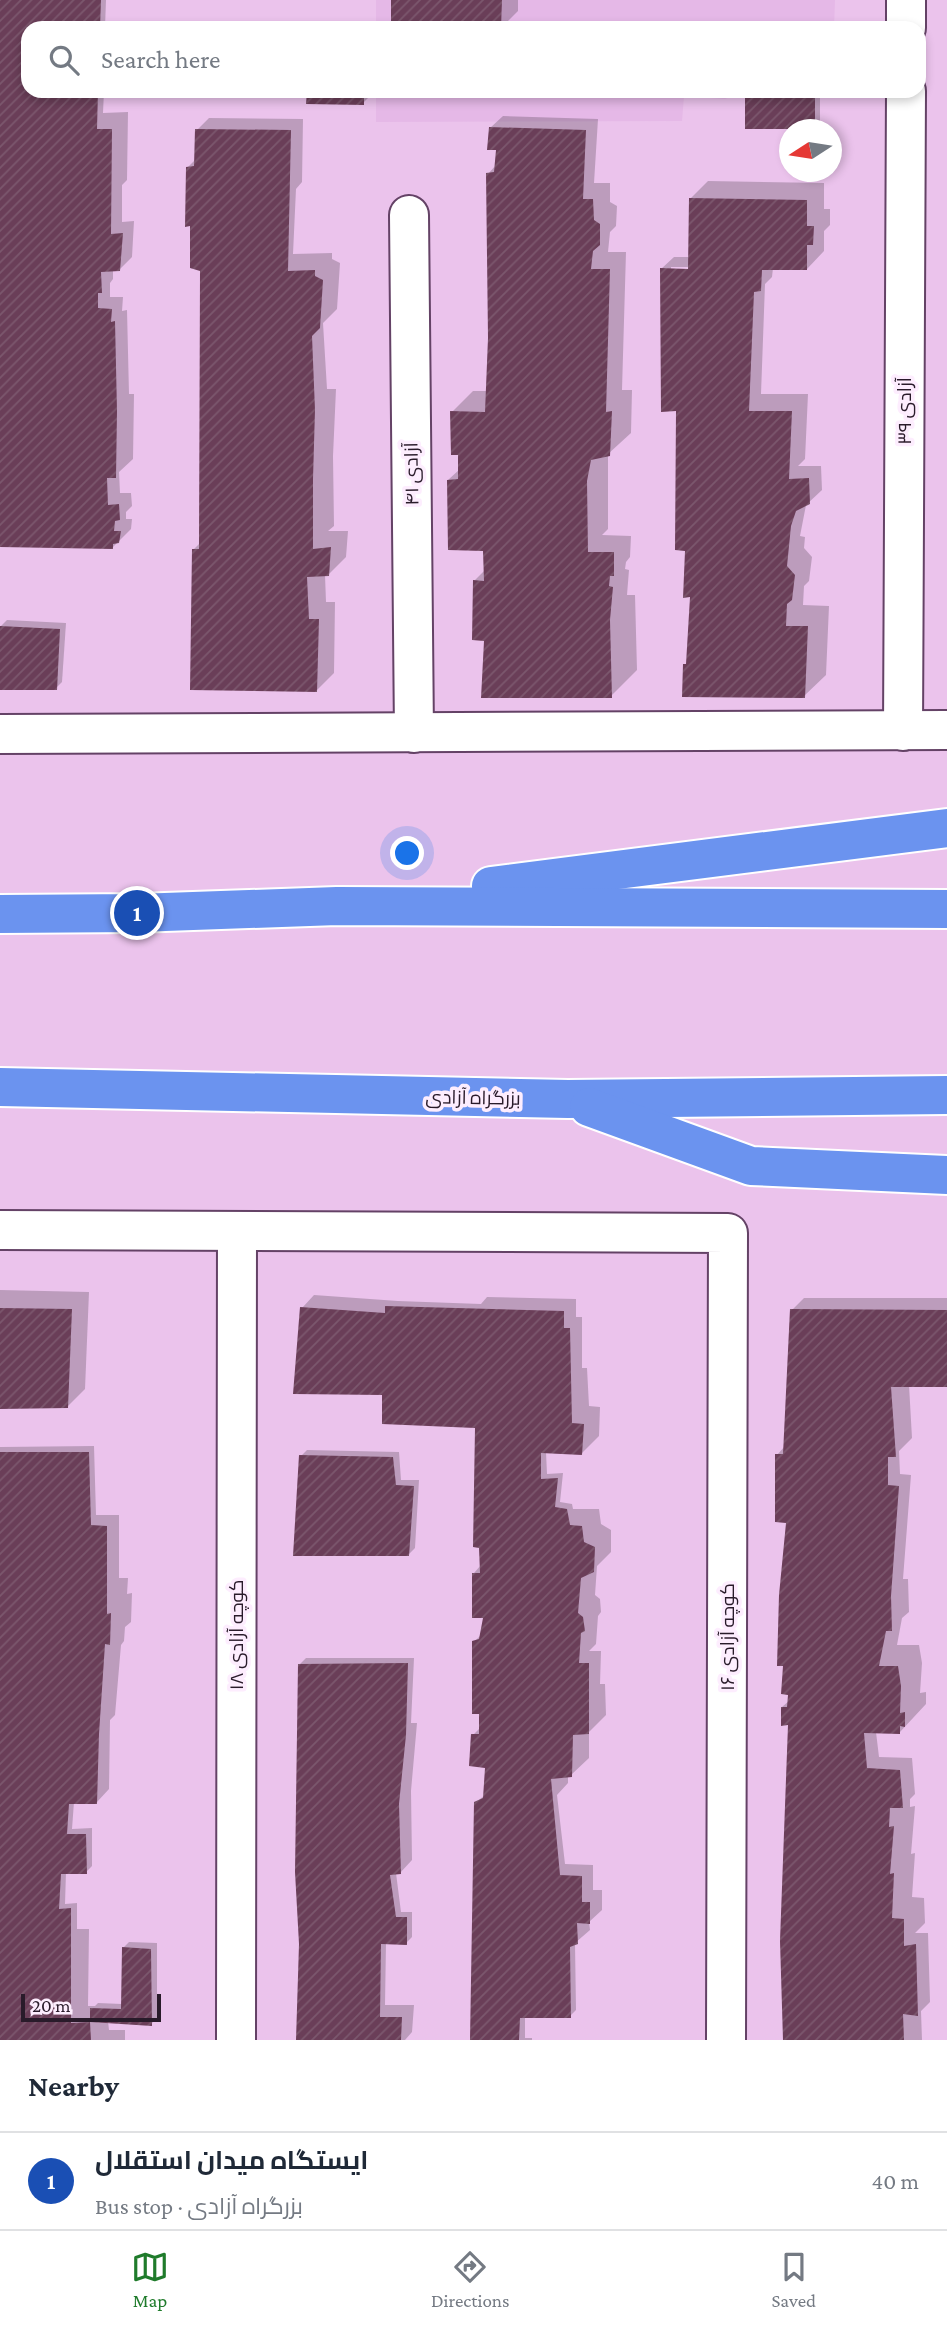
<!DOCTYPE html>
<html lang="en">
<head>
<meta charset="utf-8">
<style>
  body { margin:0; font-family:"Crimson Pro",Cairo,serif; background:#f2f2f3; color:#1f2937 }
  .compass { position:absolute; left:779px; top:119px; width:63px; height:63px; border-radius:50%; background:#fff; box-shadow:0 4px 10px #0003; rotate:258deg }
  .scale { position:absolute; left:21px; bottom:18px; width:140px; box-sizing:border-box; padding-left:7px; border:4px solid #291b2a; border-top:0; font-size:19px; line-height:24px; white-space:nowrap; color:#291b2a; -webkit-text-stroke:5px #fdedfe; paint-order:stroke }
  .you { position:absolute; left:408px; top:854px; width:24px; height:24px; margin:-18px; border:5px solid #fff; border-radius:50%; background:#1a73e8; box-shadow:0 0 0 10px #1a73e833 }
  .badge { display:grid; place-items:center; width:46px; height:46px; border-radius:50%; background:#1f7b2b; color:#fff; font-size:23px; font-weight:700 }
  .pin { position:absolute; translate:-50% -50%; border:4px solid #fff; box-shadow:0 2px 7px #0006 }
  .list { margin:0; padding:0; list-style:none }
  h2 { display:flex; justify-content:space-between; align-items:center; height:91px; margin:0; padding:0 28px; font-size:30px }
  h2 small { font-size:23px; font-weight:400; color:#747a83 }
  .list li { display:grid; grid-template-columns:46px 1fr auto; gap:21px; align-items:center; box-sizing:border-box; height:98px; padding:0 28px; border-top:2px solid #e0e1e3 }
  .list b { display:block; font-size:26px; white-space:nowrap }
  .list p { margin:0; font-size:23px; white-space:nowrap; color:#747a83 }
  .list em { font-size:23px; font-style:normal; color:#747a83 }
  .icon { flex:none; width:38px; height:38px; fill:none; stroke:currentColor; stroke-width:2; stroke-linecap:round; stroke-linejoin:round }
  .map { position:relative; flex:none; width:947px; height:2040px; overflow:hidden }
  .search { position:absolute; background:#fff; box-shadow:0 4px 10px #0003; left:21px; right:21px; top:21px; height:77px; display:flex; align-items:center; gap:18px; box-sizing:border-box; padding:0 24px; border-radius:21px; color:#747a83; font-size:26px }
  .sheet { height:189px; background:#fff }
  nav { display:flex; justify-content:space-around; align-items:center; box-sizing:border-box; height:98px; border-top:2px solid #e0e1e3; background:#fff; font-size:19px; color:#747a83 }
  nav a { display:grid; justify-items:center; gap:4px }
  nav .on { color:#1f7b2b }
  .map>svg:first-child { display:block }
  .built { fill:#e5b8e7 }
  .shadow { fill:#0003; fill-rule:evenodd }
  .building { fill:url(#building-hatch) }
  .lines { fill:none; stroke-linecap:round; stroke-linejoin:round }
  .minor-casing { stroke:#644266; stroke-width:42 }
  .highway-casing { stroke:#fff; stroke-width:42 }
  .minor { stroke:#fff; stroke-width:38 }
  .highway { stroke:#6b93ef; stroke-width:38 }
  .labels { text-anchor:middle; stroke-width:7; stroke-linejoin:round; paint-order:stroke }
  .street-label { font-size:19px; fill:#291b2a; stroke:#fdedfe }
</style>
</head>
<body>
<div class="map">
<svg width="947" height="2040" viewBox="0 0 947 2040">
  <defs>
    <pattern id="building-hatch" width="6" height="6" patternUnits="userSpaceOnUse" patternTransform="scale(1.75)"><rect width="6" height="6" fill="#6a3e58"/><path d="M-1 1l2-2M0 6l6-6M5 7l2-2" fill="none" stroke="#7b576d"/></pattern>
  </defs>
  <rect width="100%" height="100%" fill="#ebc3ec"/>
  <g class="built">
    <polygon points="376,0 835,0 834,28 376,28"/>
    <polygon points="376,91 745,91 725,99 684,96 682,121 376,122"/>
  </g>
  <g class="shadow">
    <polygon points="0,0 106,0 105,28 28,28 28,91 104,91 103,113 128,112 127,180 122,185 122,222 134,221 132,257 120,269 113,269 113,279 110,283 110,297 123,297 122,311 127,310 129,394 134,394 133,459 119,472 120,493 131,493 132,506 126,512 126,519 132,519 131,529 113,547 0,545"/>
    <polygon points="393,0 518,0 518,11 501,28 392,24"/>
    <polygon points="309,91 369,91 369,97 363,103"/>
    <polygon points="747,91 820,91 820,121 814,127"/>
    <polygon points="503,116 598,119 594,183 610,183 610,202 617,206 616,226 610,232 608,252 626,252 622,390 632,390 631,433 608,454 608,529 602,535 631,536 630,557 626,562 625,569 629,570 627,595 635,595 637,670 611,696 486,639 474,581 485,570 485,551 448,480 460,469 460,453 452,412 473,391 488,391 488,174 496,165 498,148 490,128"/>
    <polygon points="209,118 303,119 302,182 296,189 293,254 332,253 332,259 340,263 337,309 323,323 327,389 336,389 333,456 334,526 328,531 348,531 346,557 329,574 325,575 326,602 335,602 334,673 317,690 193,550 200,543 202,270 192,224 188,167 196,159 197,130"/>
    <path d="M708 181 824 183V209H830V225L824 231V251L807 269 773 268 772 277 765 284 761 394H808L805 459 798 466H821L822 490 806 505 800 536 805 537 804 548 812 557 809 581 804 586 803 605 829 606 826 675 804 696 685 665 688 661 691 595 686 552 678 410 661 269 674 257H690L691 198ZM671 267H689V271L671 270Z"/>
    <polygon points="7,620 66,623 62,682 56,688 0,688 1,626"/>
    <polygon points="0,1290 89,1292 85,1389 68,1406 0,1407"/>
    <polygon points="314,1295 398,1301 481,1304 487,1297 576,1299 576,1317 582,1317 582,1368 587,1368 589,1406 600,1407 599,1436 582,1453 546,1452 547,1474 563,1473 560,1502 572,1504 573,1509 599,1509 601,1524 611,1530 611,1552 597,1566 595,1595 600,1599 601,1612 598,1616 596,1644 589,1651 601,1651 600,1684 605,1684 606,1715 589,1732 589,1758 571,1775 568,1775 568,1783 557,1795 565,1864 593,1865 593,1890 602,1890 602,1910 589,1922 590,1930 575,1943 576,2010 570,2016 525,2016 525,2038 532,2038 532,2040 473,2040 475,1803 485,1795 487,1767 473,1735 481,1727 474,1642 482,1634 485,1616 474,1573 481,1565 476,1427 385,1390 302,1308"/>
    <polygon points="804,1298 947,1298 947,1385 909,1385 912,1438 899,1451 900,1474 911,1475 903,1579 908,1579 909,1612 902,1618 897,1645 919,1645 922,1663 920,1693 926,1692 926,1704 900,1732 876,1732 879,1757 912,1758 915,1794 910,1799 910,1807 915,1806 911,1854 915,1853 912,1897 924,1898 925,1923 915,1933 928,1933 930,2002 921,2011 922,2040 785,2040 789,1722 782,1707 790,1700 788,1522 777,1455 785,1446 792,1310"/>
    <polygon points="94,1446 96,1515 119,1515 119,1578 128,1578 127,1594 132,1593 131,1622 125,1627 124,1641 121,1645 115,1715 110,1720 109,1789 97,1802 74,1802 72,1829 92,1828 92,1866 86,1872 66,1872 65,1904 77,1903 77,1929 89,1929 88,2006 95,2006 98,2003 122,2004 123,1948 129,1942 157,1943 157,2018 151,2024 108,2021 109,2030 125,2030 125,2040 0,2040 0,1447"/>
    <polygon points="307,1450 399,1452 401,1480 419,1480 415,1548 409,1554 301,1456"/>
    <polygon points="306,1658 414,1658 411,1723 417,1723 411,1791 412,1860 400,1873 396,1873 401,1912 412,1912 412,1937 406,1943 386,1943 385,2005 414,2005 412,2032 405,2040 297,2040 300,1944 300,1664"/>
  </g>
  <g class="building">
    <polygon points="0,0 101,0 100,28 28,28 28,91 98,91 97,129 112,129 111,234 123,233 120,271 101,272 102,293 98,293 98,308 112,309 111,322 115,321 117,411 116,478 107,478 108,505 119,504 120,520 115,521 114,531 121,531 119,543 113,544 113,549 0,547"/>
    <polygon points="391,0 502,0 501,28 391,26"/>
    <polygon points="307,91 364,91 364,105 306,104"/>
    <rect x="745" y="91" width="70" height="38"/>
    <polygon points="489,127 586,130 583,199 593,199 594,220 600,224 600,245 593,251 591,269 610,269 606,412 612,411 610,456 591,460 587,481 588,552 614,552 614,576 610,576 609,586 613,587 610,620 612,698 481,698 484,641 472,640 473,580 484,581 483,551 448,550 447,480 458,479 458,455 451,455 450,411 485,412 488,338 486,173 494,172 496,150 487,150"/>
    <polygon points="195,129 291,130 288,271 315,270 315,276 323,280 320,328 312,336 315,410 313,479 313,549 331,547 329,576 307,577 309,619 319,619 317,692 190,690 192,549 199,549 200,271 190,268 190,226 185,227 186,167 194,166"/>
    <polygon points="689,198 807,200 807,226 814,226 813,245 807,245 807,270 762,270 761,291 754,292 749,411 792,411 789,479 809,478 810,504 796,511 791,526 787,566 795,575 792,600 787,604 786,626 808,626 805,698 682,697 683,664 686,664 690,597 683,598 685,551 675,550 676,411 661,412 660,268 688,269"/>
    <polygon points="0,626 60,629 57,690 0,690"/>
    <polygon points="385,1306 564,1311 564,1328 570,1328 572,1423 584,1424 582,1455 541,1453 541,1479 558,1478 555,1507 567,1509 570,1525 582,1526 584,1542 595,1547 594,1572 581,1578 578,1613 583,1617 585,1631 581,1633 579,1663 589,1663 589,1734 573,1735 572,1777 551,1779 560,1875 582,1876 582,1902 590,1902 590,1924 577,1923 578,1944 570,1947 571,2018 520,2018 519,2040 470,2040 474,1802 483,1798 485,1768 469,1766 471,1734 479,1734 479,1714 472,1714 472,1641 479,1639 483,1618 472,1618 472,1573 480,1573 479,1548 473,1547 475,1428 382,1424 382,1395 293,1394 300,1307 385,1313"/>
    <polygon points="0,1308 72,1309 68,1408 0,1409"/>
    <polygon points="790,1309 947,1310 947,1387 891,1387 896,1457 888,1457 888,1485 899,1486 891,1596 892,1631 886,1631 879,1666 898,1666 901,1686 900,1713 905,1712 905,1727 900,1726 900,1734 864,1733 867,1768 900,1770 903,1808 890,1808 889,1827 894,1826 890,1874 894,1873 892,1918 904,1919 904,1946 916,1944 918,2016 903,2014 904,2040 783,2040 780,1941 788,1725 781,1726 781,1707 787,1707 788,1695 781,1694 783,1666 777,1666 779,1595 786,1523 775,1522 775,1454 783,1454"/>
    <polygon points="0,1452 89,1452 91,1525 107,1526 107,1614 111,1613 110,1645 105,1644 99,1734 97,1804 69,1804 67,1834 86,1834 87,1874 61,1874 59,1909 71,1908 71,2023 90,2022 91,2040 0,2040"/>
    <polygon points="299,1455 393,1457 396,1485 414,1486 409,1556 293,1556"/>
    <polygon points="408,1663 406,1735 399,1804 401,1874 390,1875 396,1917 407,1917 407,1945 381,1944 380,2017 402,2017 401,2040 296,2040 299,1944 295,1872 298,1664"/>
    <polygon points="122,1947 151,1949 152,2026 90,2022 90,2008 121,2009"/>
  </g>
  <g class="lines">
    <g class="minor-casing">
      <g id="minor">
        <polyline points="906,28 906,0"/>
        <polyline points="409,215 414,733"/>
        <polyline points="903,731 906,91"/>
        <polyline points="0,734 947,730"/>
        <polyline points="0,1230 728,1233 726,2040"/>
        <polyline points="236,2040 237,1231"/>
      </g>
    </g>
    <g class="highway-casing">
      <g id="highway">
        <polyline points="491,886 947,828"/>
        <polyline points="0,914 137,913 337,906 947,909"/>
        <polyline points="0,1087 568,1099 947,1095"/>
        <polyline points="589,1107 751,1166 947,1175"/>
      </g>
    </g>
    <use href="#minor" class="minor"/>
    <use href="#highway" class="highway"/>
  </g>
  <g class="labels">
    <g class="street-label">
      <text transform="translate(904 411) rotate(-90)" y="7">۳۹ آزادی</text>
      <text transform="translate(411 474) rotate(-91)" y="7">۴۱ آزادی</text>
      <text transform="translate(473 1097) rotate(1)" y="7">بزرگراه آزادی</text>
      <text transform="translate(236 1635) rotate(-90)" y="7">کوچه آزادی ۱۸</text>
      <text transform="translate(727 1637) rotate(-90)" y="7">کوچه آزادی ۱۶</text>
    </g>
  </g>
</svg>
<svg class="compass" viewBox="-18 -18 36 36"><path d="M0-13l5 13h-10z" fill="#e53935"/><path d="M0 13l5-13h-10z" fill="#747a83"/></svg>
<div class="scale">20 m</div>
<div class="you"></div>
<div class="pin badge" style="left:137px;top:913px;background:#1a4fb4">1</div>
<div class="search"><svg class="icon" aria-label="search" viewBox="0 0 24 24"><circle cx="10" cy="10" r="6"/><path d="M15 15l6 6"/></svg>Search here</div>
</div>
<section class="sheet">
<h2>Nearby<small></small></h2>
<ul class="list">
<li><span class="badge" style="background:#1a4fb4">1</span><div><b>ایستگاه میدان استقلال</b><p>Bus stop · بزرگراه آزادی</p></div><em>40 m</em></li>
</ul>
</section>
<nav>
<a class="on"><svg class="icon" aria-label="map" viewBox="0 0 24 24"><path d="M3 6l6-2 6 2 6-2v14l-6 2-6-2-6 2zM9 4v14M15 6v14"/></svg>Map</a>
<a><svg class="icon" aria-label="directions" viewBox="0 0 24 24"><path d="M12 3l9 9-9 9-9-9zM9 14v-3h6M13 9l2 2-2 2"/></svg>Directions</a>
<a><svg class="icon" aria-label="saved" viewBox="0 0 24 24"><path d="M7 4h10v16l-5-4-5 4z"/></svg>Saved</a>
</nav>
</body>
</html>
